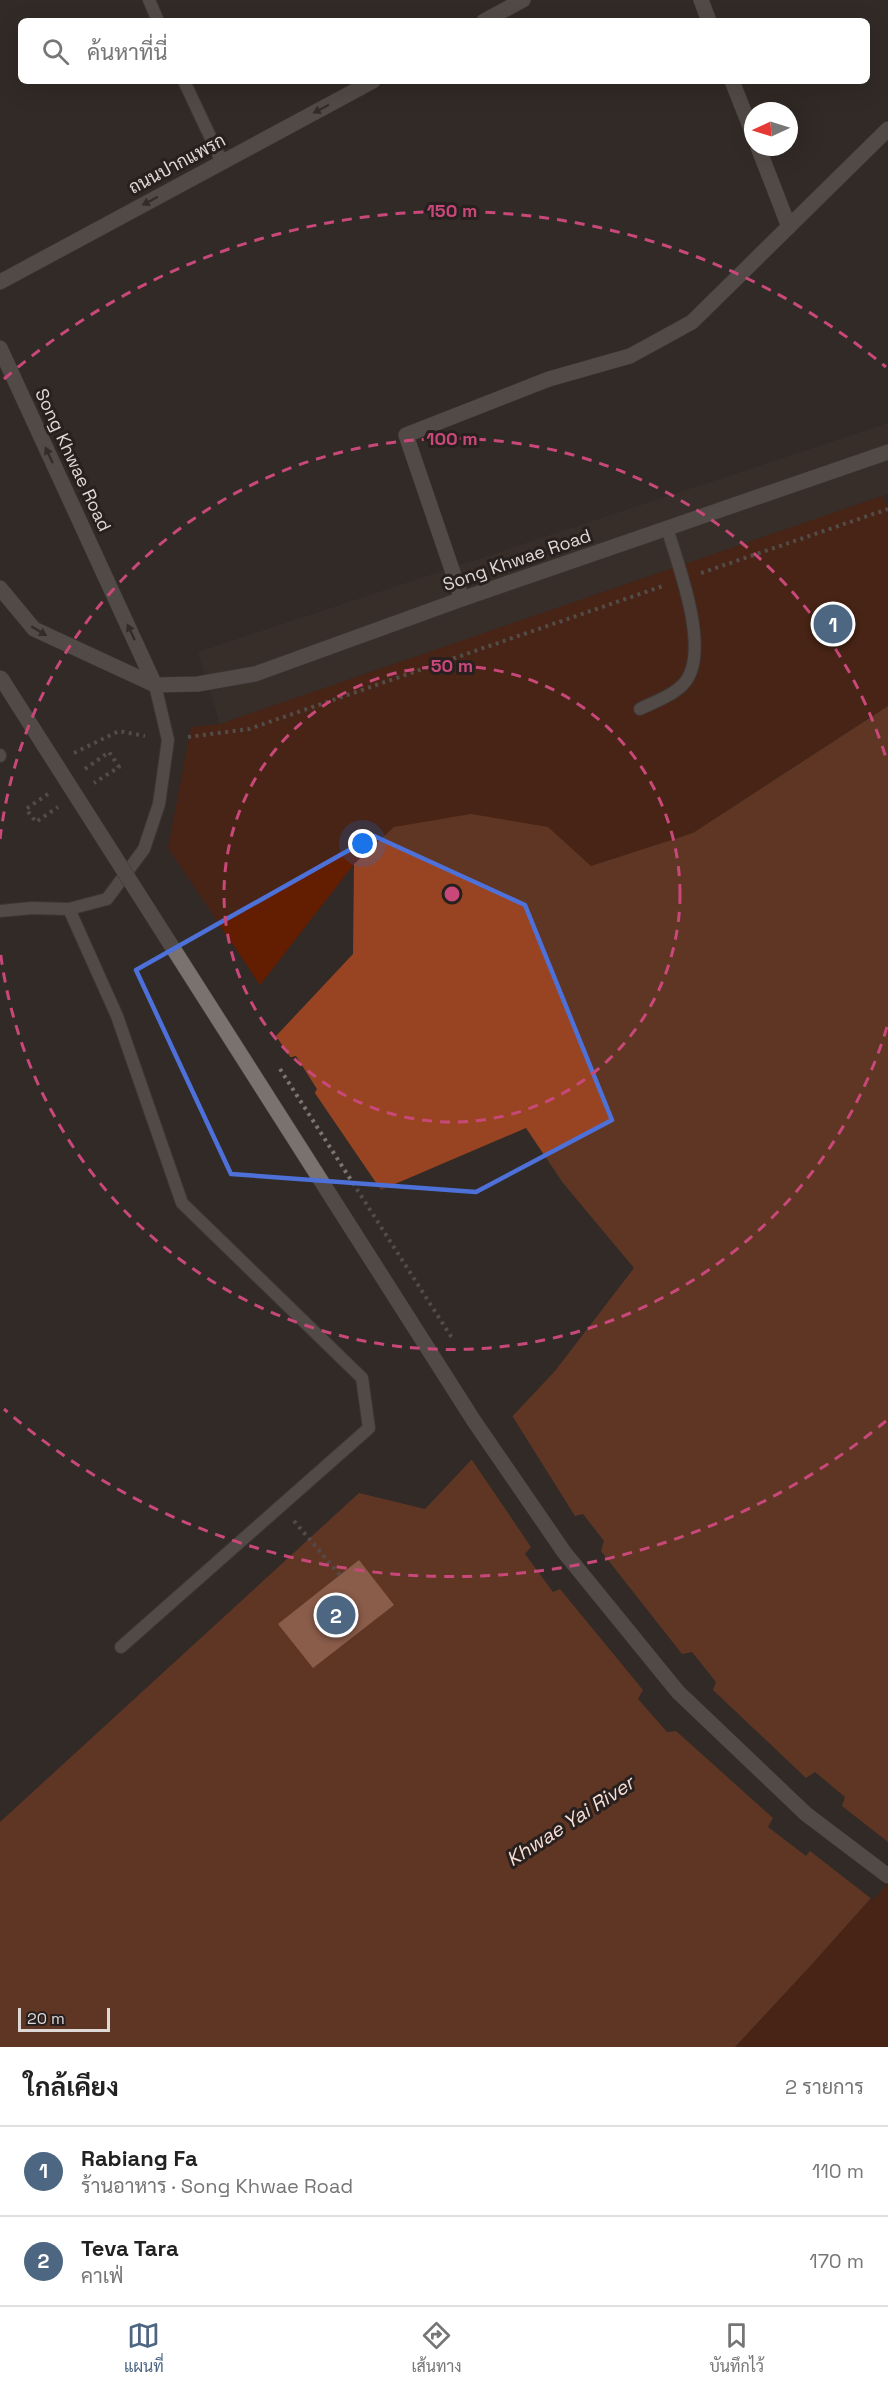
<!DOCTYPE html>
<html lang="th">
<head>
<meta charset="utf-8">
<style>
  body { margin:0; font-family:"Space Grotesk",Sarabun,sans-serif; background:#f6f6f6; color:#222 }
  .compass { position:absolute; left:744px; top:102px; width:54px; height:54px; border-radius:50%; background:#fff; box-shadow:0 6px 24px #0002; rotate:266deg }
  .scale { position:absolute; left:18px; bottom:15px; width:92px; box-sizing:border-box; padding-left:6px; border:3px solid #ded9d7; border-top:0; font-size:16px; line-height:21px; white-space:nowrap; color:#ded9d7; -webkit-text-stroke:4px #27201e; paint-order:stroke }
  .you { position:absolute; left:363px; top:844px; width:21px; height:21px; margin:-15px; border:4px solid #fff; border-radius:50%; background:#1a73e8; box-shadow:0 0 0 9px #1a73e833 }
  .badge { display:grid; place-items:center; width:39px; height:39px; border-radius:50%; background:#4d6783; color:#fff; font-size:20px; font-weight:700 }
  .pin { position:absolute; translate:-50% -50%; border:3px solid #fff; box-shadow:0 2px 6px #0006 }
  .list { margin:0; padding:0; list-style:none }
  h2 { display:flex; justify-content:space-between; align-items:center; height:78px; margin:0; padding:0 24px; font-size:26px }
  h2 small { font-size:20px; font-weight:400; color:#767676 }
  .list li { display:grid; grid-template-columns:39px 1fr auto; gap:18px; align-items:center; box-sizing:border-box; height:90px; padding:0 24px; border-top:2px solid #e0e0e0 }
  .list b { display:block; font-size:22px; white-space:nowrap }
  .list p { margin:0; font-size:20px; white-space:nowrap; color:#767676 }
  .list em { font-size:20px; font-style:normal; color:#767676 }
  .icon { flex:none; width:33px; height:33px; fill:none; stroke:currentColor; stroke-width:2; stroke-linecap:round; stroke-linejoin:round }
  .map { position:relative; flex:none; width:888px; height:2047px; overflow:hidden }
  .search { position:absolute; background:#fff; box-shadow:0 6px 24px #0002; left:18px; right:18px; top:18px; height:66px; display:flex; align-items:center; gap:15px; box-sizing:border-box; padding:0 21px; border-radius:9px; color:#767676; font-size:22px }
  .sheet { height:258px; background:#fff }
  nav { display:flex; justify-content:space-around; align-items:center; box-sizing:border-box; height:84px; border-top:2px solid #e0e0e0; background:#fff; font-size:16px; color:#767676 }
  nav a { display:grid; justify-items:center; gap:3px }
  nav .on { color:#4d6783 }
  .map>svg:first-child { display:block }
  .built { fill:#40332e }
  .green { fill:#631d00 }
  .water { fill:#984423 }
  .pier { fill:#312a27 }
  .building { fill:#f79a77 }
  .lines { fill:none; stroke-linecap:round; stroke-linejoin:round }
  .lane-casing { stroke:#4c4644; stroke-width:14 }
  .street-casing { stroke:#4c4644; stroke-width:16 }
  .secondary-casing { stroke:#4c4644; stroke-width:16 }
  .path { stroke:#7b7573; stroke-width:4; stroke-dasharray:3 4.5; stroke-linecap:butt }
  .lane { stroke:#7a726e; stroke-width:12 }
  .street { stroke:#7a726e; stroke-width:15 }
  .secondary { stroke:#7a726e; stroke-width:15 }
  .secondary-bridge-casing { stroke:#4c4644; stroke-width:16; stroke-linecap:butt }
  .path-bridge { stroke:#7b7573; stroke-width:4; stroke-dasharray:3 4.5; stroke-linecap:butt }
  .secondary-bridge { stroke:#7a726e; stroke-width:15 }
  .oneway { fill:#38302e }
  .marked { fill:none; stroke:#4d71d8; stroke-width:4.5; stroke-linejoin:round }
  .ring { fill:none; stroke:#c9487a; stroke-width:3; stroke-dasharray:10 8 }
  .labels { text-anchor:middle; stroke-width:6; stroke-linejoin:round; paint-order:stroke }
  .street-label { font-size:18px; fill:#ded9d7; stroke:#27201e }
  .water-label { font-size:20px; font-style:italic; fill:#f7ded5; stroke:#27201e }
  .centre { fill:#c9487a; stroke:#27201e; stroke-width:3 }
  .ring-label { font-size:18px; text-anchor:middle; font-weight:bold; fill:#c9487a; stroke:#27201e; stroke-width:6; stroke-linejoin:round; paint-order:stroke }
</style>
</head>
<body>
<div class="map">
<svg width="888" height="2047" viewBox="0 0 888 2047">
  <rect width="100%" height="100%" fill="#312a27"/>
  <polygon class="built" points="888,423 888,494 220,724 198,652"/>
  <g class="green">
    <polygon points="882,496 888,509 888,706 693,833 591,866 547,827 354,864 260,985 168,848 191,727 220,724"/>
    <polygon points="888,1879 888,2047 735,2047 812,1964"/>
  </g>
  <polygon class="water" points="888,706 888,1879 812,1964 735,2047 0,2047 0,1822 359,1493 425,1509 555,1371 634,1268 563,1183 526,1128 381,1190 276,1036 353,954 354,864 394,827 471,814 548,827 591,866 693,833"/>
  <g class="pier">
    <polygon points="296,1056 317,1089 313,1096 287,1058"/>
    <polygon points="511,1414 575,1516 583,1514 604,1541 601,1551 682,1654 692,1652 716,1682 713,1690 806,1778 815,1772 845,1797 842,1806 888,1842 888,1883 873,1900 810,1851 806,1856 768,1827 773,1818 676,1731 667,1732 638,1699 643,1690 560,1589 553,1592 525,1554 531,1547 470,1457"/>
  </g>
  <polygon class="building" points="359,1560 394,1605 313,1668 278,1624"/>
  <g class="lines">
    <g class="lane-casing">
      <g id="lane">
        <polyline points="149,0 158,21"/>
        <polyline points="184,81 222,162"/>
        <path d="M640 709C656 701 681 693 689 676 707 641 678 564 667 528"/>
        <polyline points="0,755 0,756"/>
        <polyline points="69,909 117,1016 182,1203 362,1378 369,1428 121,1647"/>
        <polyline points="0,911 32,908 69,909 107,899 144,849 159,804 168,740 155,685"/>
      </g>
    </g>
    <g class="street-casing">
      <g id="street">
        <polyline points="701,0 709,21"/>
        <polyline points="732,81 753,134"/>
        <polyline points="758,147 789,227"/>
        <polyline points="0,348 155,685"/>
        <polyline points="0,588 34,629 155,685 198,684 255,674 462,599 888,452"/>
        <polyline points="462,599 406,435 549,379 630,356 692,322 888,129"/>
      </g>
    </g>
    <g class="secondary-casing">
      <g id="secondary">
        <polyline points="484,21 523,0"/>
        <polyline points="0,282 373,81"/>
      </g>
    </g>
    <g class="path">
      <polyline points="701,573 888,509"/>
      <polyline points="188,737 249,729 663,586"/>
      <polyline points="74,753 119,731 145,736"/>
      <polyline points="85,769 109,752 119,767 94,783"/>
      <polyline points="48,794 26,809 36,822 58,807"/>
      <polyline points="294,1521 340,1575"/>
    </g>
    <use href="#lane" class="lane"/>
    <use href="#street" class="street"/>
    <use href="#secondary" class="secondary"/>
    <g class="secondary-bridge-casing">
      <polyline id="secondary-bridge" points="1,678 474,1421 564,1552 678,1692 806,1814 888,1876"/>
    </g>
    <polyline class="path-bridge" points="280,1069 452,1338"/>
    <use href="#secondary-bridge" class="secondary-bridge"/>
  </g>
  <defs><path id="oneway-solid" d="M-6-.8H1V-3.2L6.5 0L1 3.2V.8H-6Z" transform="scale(1.5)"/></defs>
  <g class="oneway">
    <use href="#oneway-solid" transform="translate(321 109) rotate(152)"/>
    <use href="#oneway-solid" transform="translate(150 201) rotate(152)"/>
    <use href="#oneway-solid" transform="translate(49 455) rotate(-115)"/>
    <use href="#oneway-solid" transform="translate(39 631) rotate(31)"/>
    <use href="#oneway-solid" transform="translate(131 632) rotate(-115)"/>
  </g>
  <path d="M0 0H888V2047H0ZM374 836 525 905 612 1120 476 1192 231 1174 136 970Z" fill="#312a27" fill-opacity=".55" fill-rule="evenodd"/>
  <path class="marked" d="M374 836 525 905 612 1120 476 1192 231 1174 136 970Z"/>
  <g class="ring">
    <circle cx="452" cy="894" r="228"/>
    <path d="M887 1027A455 455 0 0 1 0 949M0 839A455 455 0 0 1 887 761"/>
    <path d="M886 1421A683 683 0 0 1 4 1409M4 379A683 683 0 0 1 886 367"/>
  </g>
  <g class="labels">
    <g class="street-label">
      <text transform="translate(177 164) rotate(-28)" y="6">ถนนปากแพรก</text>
      <text transform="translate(73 460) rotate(65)" y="6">Song Khwae Road</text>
      <text transform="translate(517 560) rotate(-19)" y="6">Song Khwae Road</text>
    </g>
    <g class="water-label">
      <text transform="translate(570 1821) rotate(-33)" y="7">Khwae Yai River</text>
    </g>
  </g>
  <circle cx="452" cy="894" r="9" class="centre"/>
  <g class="ring-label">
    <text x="452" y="217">150 m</text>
    <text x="452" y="445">100 m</text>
    <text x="452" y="672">50 m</text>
  </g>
</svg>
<svg class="compass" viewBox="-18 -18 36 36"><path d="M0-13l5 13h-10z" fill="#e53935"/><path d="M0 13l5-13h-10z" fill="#767676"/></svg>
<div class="scale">20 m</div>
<div class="you"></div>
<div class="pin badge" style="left:833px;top:624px">1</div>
<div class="pin badge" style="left:336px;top:1615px">2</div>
<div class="search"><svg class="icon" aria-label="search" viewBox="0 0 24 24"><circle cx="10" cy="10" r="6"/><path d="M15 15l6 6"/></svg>ค้นหาที่นี่</div>
</div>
<section class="sheet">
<h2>ใกล้เคียง<small>2 รายการ</small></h2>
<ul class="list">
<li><span class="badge">1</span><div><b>Rabiang Fa</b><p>ร้านอาหาร · Song Khwae Road</p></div><em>110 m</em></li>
<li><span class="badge">2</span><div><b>Teva Tara</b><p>คาเฟ่</p></div><em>170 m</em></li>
</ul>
</section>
<nav>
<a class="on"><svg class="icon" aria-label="map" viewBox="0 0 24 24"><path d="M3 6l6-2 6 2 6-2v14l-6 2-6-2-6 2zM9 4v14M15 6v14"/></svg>แผนที่</a>
<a><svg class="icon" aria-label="directions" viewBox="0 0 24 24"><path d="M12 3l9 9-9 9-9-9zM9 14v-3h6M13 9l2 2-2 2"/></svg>เส้นทาง</a>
<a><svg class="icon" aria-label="saved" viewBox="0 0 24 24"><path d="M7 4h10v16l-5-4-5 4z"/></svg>บันทึกไว้</a>
</nav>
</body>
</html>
